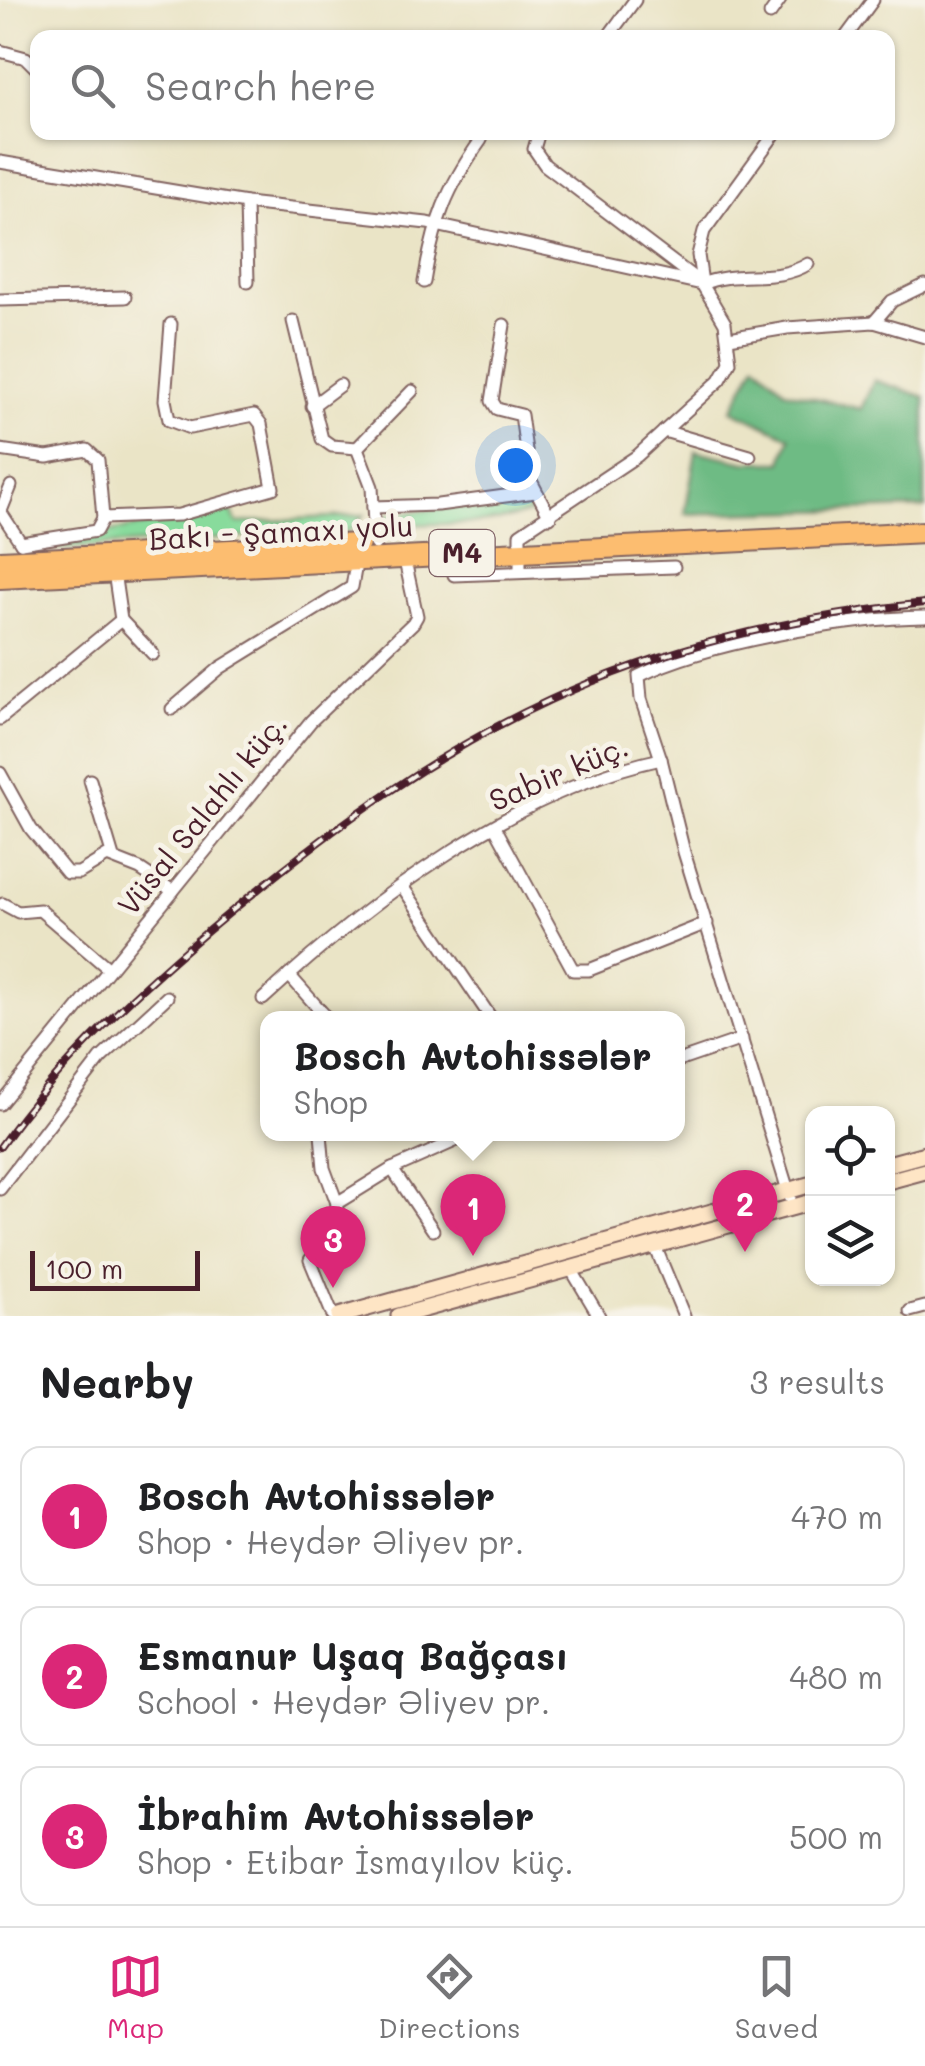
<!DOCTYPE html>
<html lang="en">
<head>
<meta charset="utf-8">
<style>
  body { margin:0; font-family:Mali,sans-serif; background:#f6f6f6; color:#202124 }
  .controls { position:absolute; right:30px; bottom:30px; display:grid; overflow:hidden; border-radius:20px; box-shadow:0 2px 8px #0004 }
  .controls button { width:90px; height:90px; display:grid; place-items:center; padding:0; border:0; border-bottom:2px solid #e0e0e0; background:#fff; color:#202124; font:50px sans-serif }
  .scale { position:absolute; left:30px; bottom:25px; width:170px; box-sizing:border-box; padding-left:10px; border:5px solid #4a1f2b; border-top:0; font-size:28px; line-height:35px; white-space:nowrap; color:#4a1f2b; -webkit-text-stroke:8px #f7f3e8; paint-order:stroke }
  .you { position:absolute; left:515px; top:465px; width:35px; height:35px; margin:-25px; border:8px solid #fff; border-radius:50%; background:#1a73e8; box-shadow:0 0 0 15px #1a73e833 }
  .badge { display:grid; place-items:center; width:65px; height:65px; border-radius:50%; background:#db2777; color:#fff; font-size:32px; font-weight:700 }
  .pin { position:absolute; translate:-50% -82px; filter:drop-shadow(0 2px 5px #0008) }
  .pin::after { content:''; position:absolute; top:52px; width:35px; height:30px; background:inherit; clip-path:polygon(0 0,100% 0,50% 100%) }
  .popup { position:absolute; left:260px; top:1011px; width:425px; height:130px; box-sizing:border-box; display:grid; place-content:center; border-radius:20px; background:#fff; filter:drop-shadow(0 2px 8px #0005); font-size:32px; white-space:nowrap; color:#757577 }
  .popup b { font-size:38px; color:#202124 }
  .popup::after { content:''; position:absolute; left:50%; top:100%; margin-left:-20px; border:20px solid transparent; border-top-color:#fff }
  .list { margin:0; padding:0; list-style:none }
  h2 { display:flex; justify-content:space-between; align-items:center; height:130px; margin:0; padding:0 40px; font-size:42px }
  h2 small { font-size:32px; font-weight:400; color:#757577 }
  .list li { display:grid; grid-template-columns:65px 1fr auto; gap:30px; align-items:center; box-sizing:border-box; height:140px; margin:0 20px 20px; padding:0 20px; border:2px solid #e0e0e0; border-radius:20px }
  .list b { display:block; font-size:38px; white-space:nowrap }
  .list p { margin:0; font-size:32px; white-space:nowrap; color:#757577 }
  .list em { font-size:32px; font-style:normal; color:#757577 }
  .icon { flex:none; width:55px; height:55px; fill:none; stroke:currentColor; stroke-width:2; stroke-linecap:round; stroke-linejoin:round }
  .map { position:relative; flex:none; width:925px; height:1316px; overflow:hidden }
  .search { position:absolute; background:#fff; box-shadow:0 2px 8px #0004; left:30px; right:30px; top:30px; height:110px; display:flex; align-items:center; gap:25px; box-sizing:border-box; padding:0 35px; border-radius:20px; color:#757577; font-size:38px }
  .sheet { height:610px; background:#fff }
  nav { display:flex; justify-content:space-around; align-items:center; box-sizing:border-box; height:140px; border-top:2px solid #e0e0e0; background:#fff; font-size:28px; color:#757577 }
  nav a { display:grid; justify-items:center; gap:5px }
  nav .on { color:#db2777 }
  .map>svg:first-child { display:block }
  .green { fill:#88db9c; stroke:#697d64; stroke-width:2.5 }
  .forest { fill:#6ebb84; stroke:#5c6d58; stroke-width:2.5 }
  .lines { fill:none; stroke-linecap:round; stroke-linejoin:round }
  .street-casing { stroke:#826461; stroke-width:15 }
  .secondary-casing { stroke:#826461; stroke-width:19 }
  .highway-casing { stroke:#826461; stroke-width:24 }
  .street { stroke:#fff; stroke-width:11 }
  .secondary { stroke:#fee5c5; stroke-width:15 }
  .highway { stroke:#fcbd6f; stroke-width:20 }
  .rail-casing { stroke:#4a1f2b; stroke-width:8 }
  .rail { stroke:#f7f3e8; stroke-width:4; stroke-dasharray:11; stroke-linecap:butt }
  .labels { text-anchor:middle; stroke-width:10; stroke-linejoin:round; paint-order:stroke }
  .shield { fill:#f7f3e8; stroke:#7e5f64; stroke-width:2.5 }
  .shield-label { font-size:28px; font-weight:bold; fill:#4a1f2b }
  .street-label { font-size:30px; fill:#4a1f2b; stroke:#f7f3e8 }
</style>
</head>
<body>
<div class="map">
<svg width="925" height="1316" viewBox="0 0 925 1316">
  <rect width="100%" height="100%" fill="#f7f3e8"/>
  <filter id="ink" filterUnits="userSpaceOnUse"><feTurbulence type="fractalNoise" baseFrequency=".01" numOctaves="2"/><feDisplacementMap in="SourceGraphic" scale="20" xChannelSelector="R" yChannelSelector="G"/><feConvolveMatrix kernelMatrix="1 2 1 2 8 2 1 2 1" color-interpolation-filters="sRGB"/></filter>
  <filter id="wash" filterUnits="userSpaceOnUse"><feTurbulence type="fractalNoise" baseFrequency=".0048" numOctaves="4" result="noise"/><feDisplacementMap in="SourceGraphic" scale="40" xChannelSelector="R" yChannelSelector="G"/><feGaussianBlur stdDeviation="2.25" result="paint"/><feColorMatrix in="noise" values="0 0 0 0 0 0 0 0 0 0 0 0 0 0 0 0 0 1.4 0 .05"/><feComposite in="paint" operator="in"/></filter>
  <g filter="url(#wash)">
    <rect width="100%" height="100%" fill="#eae4c6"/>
    <g class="green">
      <path d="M529 496 537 510C478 532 443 519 384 527L382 516Z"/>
      <polygon points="230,509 237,523 364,515 350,531 51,549 52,543"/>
    </g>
    <polygon class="forest" points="756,363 786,391 861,409 874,380 925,397 925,508 685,514 696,451 746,462 782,462 790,437 732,410"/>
  </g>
  <g filter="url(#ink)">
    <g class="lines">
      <g class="street-casing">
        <g id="street">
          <polyline points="770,14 780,0"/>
          <polyline points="607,38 635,0"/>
          <polyline points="845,38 873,0"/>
          <polyline points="0,51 26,58 38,70"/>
          <path d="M0 162 246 203 427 223 702 284C737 269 776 284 808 264"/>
          <polyline points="246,203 248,282"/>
          <path d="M424 282C434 222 446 189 481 140"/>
          <polyline points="702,283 698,255 704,231 776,132"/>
          <polyline points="0,300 125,297"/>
          <polyline points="293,321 322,439 332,446 357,448"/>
          <polyline points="874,322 892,301 925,285"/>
          <polyline points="504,325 492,401 497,409 521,415 530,479 550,517"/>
          <polyline points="729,338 787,328 874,322 925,337"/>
          <polyline points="312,406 340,385"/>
          <polyline points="664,431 750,456"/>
          <polyline points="0,450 47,457 87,450 98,460 103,518 96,531 21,543"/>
          <polyline points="373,507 438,505 535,492"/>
          <polyline points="0,511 21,543"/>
          <polyline points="1,511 11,486"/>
          <polyline points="103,518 179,515 273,488 261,424 254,415 190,428 169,420 165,400 171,324"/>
          <polyline points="375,544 372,487 357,448 412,391"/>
          <polyline points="520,572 520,534 637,456 720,380 730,362 725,323 702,284 545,165 534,149 539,132"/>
          <polyline points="454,575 674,567"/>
          <polyline points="121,620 153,654"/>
          <polyline points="172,709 220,668 352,587 357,558"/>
          <polyline points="0,719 121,620 114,572"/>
          <path d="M661 759 641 699 639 676C707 642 849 618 925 617"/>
          <polyline points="0,773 31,829 67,873 79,873 107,856 140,869 173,891"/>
          <polyline points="90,780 113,857"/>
          <polyline points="495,827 573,970 589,970 707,923"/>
          <polyline points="402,886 491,1018"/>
          <polyline points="3,904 18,912 40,910 109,969"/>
          <polyline points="289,975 327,1018"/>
          <path d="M263 999C370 900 516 790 661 759L684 852 790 1197"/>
          <polyline points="678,1061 742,1039"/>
          <polyline points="0,1104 311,721 413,623 417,616 404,556"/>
          <polyline points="321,1134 324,1168 337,1203"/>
          <polyline points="392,1169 433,1230"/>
          <polyline points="0,1189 101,1058 167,997"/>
          <polyline points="655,1246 684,1316"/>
          <polyline points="571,1269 599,1316"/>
          <polyline points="910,1311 925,1307"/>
          <polyline points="333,1316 310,1260 336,1228 337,1203 392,1169 471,1134"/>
        </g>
      </g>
      <g class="secondary-casing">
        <g id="secondary">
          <polyline points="888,1164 925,1154"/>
          <polyline points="888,1181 925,1171"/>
          <polyline points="339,1316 812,1184"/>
          <polyline points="399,1316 812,1202"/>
        </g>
      </g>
      <g class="highway-casing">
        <g id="highway">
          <polyline points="0,561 359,544"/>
          <polyline points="0,578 925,532"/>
        </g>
      </g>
      <use href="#street" class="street"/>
      <use href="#secondary" class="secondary"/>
      <use href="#highway" class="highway"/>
      <g class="rail-casing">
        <path id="rail" d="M0 1147C61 1060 145 983 227 915 454 726 628 635 925 603"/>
      </g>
      <use href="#rail" class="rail"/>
    </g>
  </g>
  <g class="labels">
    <rect class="shield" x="429.5" y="530" width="65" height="46" rx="8"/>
    <g class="shield-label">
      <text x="462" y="563">M4</text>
    </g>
    <g class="street-label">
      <text transform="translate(281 533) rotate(-3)" y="10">Bakı - Şamaxı yolu</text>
      <text transform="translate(559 774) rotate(-23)" y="10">Sabir küç.</text>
      <text transform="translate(203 815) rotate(-51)" y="10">Vüsal Salahlı küç.</text>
    </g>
  </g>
</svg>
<div class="controls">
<button><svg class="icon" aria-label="locate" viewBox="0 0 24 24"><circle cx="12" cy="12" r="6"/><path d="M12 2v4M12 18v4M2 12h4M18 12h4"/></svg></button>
<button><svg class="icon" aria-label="layers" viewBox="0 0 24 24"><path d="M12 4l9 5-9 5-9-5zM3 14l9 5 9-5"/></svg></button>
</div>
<div class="scale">100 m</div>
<div class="you"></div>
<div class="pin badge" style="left:473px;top:1256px">1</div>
<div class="popup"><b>Bosch Avtohissələr</b>Shop</div>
<div class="pin badge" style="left:745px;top:1252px">2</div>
<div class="pin badge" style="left:333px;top:1288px">3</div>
<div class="search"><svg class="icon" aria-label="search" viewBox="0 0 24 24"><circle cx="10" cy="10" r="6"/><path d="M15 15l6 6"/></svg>Search here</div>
</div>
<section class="sheet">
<h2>Nearby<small>3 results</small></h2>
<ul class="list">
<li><span class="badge">1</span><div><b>Bosch Avtohissələr</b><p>Shop · Heydər Əliyev pr.</p></div><em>470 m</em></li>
<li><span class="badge">2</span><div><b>Esmanur Uşaq Bağçası</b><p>School · Heydər Əliyev pr.</p></div><em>480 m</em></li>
<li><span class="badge">3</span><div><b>İbrahim Avtohissələr</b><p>Shop · Etibar İsmayılov küç.</p></div><em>500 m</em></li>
</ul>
</section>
<nav>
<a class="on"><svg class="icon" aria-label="map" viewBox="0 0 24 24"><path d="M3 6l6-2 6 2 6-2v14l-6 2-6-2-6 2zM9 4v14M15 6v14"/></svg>Map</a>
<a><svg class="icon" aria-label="directions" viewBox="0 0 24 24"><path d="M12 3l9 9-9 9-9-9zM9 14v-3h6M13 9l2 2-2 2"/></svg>Directions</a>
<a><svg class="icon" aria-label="saved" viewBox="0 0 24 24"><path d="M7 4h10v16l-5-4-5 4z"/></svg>Saved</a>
</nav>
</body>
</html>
